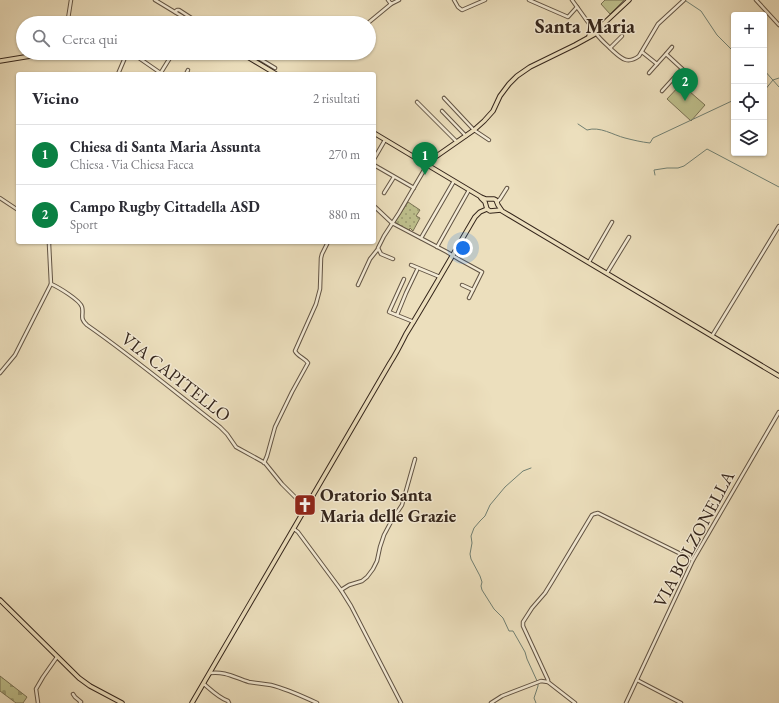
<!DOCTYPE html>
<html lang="it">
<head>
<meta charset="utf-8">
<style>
  body { margin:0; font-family:"EB Garamond",serif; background:#f2f2f3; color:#2b2b33 }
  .controls { position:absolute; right:12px; top:12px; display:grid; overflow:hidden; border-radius:4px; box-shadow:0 1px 3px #0004 }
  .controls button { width:36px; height:36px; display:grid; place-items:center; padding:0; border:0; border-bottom:1px solid #e1e1e2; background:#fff; color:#2b2b33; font:20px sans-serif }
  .you { position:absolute; left:463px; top:248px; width:14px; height:14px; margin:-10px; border:3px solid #fff; border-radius:50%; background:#1a73e8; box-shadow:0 0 0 6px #1a73e833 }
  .badge { display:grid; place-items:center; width:26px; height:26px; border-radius:50%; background:#0b8043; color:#fff; font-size:13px; font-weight:700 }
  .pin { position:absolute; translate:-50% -33px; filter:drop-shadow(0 1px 2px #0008) }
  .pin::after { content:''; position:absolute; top:21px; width:14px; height:12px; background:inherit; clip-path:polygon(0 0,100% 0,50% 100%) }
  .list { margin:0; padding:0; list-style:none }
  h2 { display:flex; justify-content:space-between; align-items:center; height:52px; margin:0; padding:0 16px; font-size:17px }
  h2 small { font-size:13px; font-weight:400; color:#7c7c81 }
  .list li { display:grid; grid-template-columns:26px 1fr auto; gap:12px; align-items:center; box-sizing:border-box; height:60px; padding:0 16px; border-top:1px solid #e1e1e2 }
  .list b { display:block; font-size:15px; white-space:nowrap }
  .list p { margin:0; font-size:13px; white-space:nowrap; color:#7c7c81 }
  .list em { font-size:13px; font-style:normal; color:#7c7c81 }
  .icon { flex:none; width:22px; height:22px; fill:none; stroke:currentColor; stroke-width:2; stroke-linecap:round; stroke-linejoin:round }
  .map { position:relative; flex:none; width:779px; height:703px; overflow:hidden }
  .search { position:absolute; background:#fff; box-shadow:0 1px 3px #0004; left:16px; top:16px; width:360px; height:44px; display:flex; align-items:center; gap:10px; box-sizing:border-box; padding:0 14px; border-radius:22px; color:#7c7c81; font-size:15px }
  .panel { position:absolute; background:#fff; box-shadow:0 1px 3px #0004; left:16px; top:72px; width:360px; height:172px; border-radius:4px }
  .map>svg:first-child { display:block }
  .grass { fill:url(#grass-dots); stroke:#797254 }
  .cemetery { fill:url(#cemetery-stones); stroke:#797254 }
  .pitch { fill:#bec08d; stroke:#797254 }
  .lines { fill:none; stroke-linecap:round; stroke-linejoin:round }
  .stream { stroke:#718073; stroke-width:1 }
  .minor-casing { stroke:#625444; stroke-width:4.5 }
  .major-casing { stroke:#34251b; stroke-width:5.5 }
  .minor { stroke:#f3ead4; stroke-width:2.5 }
  .major { stroke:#ecdfbd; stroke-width:3.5 }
  .labels { text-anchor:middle; stroke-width:3; stroke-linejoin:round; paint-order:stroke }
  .street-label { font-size:18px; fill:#34251b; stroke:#f3ead4 }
  .poi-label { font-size:18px; font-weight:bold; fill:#34251b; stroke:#f3ead4; text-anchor:start }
  .quarter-label { font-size:20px; font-weight:bold; fill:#34251b; stroke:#f3ead4 }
</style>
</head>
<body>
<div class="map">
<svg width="779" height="703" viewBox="0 0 779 703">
  <defs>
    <pattern id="grass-dots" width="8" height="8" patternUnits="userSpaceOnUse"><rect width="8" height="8" fill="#bec08d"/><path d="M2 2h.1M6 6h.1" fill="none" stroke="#9b9c72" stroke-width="1.8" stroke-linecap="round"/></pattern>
    <pattern id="cemetery-stones" width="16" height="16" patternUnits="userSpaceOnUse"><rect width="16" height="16" fill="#bec08d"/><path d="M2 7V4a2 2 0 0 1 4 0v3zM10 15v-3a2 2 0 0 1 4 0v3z" fill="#9b9c72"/></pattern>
  </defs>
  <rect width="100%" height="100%" fill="#ecdfbd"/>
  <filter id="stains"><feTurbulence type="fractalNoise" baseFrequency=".005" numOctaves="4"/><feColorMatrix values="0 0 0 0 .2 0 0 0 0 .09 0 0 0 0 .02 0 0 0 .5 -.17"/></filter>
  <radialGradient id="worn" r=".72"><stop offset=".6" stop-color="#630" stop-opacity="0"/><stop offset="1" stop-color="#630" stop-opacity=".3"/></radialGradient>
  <polygon class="grass" points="408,202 420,210 416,216 420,218 413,231 410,228 409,231 395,222"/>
  <polygon class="cemetery" points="0,676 27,697 23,703 16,703 0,691"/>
  <g class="pitch">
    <polygon points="605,0 624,0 610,14 601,4"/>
    <polygon points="681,84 705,105 691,121 667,99"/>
  </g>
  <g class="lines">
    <g class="stream">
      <polyline points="686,1 701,11 717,35 734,52"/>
      <polyline points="764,70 779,87"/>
      <polyline points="764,91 773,80 779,78"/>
      <path d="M578 124 587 130C600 126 613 135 625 138 633 140 641 142 650 143L653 138 734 100"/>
      <polyline points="655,175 654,170 667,168 678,168 684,166 707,149 779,187"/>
      <polyline points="531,468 523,471 505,487 490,505 485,516 480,521 474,528 471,536 472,543 470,554 471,559 480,576 482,582 481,586 482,590 494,609 503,618 509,631 513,631 525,652 527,659 538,683 538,686 534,698 536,703"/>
    </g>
    <g class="minor-casing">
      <g id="minor">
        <polyline points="155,0 193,23"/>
        <polyline points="388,0 391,4 399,0"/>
        <polyline points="454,0 458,7 462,10 485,0"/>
        <polyline points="529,0 568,17 577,7"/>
        <polyline points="572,0 590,25 591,31"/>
        <polyline points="756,0 779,25"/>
        <polyline points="175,12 177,10 179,10 199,23"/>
        <polyline points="181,16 184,23"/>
        <polyline points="68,19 71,0"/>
        <polyline points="368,23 391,4"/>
        <path d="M596 33 598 36C602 41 607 45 612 50 621 58 627 65 639 56L658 24 684 0"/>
        <polyline points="610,48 622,36"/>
        <polyline points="642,52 657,64 666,54 691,77"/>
        <polyline points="133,53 136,56 162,74"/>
        <polyline points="250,53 275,68"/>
        <polyline points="666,54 672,47"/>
        <polyline points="649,73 657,64"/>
        <polyline points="118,74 127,53"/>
        <polyline points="160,74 173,53"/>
        <polyline points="186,74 188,70"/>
        <polyline points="662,91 682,69"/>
        <polyline points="444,98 474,130 489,140"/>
        <polyline points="417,102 457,142"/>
        <polyline points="442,111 466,136"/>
        <polyline points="374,159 385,140"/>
        <polyline points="374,165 414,188"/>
        <polyline points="384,193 394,177"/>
        <polyline points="0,198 18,210"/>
        <polyline points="497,202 500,199 507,188"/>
        <polyline points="374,206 392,223 447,252 460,260 482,272 469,298"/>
        <polyline points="421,238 454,181"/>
        <polyline points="437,247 469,190"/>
        <polyline points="393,259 381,254 378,248 384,236 399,213 427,165"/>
        <polyline points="589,262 612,222"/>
        <polyline points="411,265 440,277"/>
        <polyline points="607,273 629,237"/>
        <polyline points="404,279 389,312 414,322"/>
        <path d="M51 284C58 287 80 300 82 307 84 315 79 318 87 325 133 357 176 393 220 427L227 434 236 447 265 463 282 484 306 508"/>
        <polyline points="358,285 370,259 378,249"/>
        <polyline points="462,285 473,290"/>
        <polyline points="397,315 406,293 417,270"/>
        <polyline points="712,336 779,226"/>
        <polyline points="0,373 15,355 51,284 49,244 50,242"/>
        <path d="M264 463 267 456 275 427 292 392 308 363C305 358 298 357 295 351L316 304 320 289 321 258 322 254 328 242"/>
        <polyline points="294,529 298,532 341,590 351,606 401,703"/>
        <polyline points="341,590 349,585 362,581 367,577 373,569 377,561 380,547 384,535 392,520 402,505 415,459"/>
        <path d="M210 673C226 671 235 678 249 682 256 683 264 684 271 685 287 689 302 696 317 703"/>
        <polyline points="637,680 681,703"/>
        <polyline points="548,682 548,680 523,626 523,622 532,608 545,593 553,580 592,515 594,514 598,513 693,560"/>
        <path d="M204 684C211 690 219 698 228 701L229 703"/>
        <polyline points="73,694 75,697 81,702 80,703"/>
        <polyline points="38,703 36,689 43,677 57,657"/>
        <polyline points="491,703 502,696 541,681 548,682 575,703"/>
        <polyline points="626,703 693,560 779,412"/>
      </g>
    </g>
    <g class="major-casing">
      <g id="major">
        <polyline points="589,36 592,30 599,28"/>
        <polyline points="241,53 276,74"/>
        <polyline points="0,61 49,53"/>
        <polyline points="374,133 481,197 486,199 494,199 496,200 498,205 502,211 779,376"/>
        <polyline points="428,166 431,160 474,130 484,121 493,111 500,96 509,84 517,76 530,67 575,45 595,34 599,28 629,0"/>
        <polyline points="481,198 485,202 487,209 490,211 501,210"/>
        <polyline points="0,600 79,678 90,686 122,703"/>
        <path d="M192 703C259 590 324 476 390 363 396 354 401 344 406 334 430 295 452 256 475 217L480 212 487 209"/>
      </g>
    </g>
    <use href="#minor" class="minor"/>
    <use href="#major" class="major"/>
  </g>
  <defs>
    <g id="church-square" transform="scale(1.15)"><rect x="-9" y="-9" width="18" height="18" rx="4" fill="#8f2418" stroke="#f3ead4"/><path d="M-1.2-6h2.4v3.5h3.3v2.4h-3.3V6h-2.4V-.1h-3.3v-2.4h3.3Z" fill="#fff"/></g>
  </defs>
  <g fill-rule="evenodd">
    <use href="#church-square" x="305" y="505"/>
  </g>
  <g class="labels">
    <g class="street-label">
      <text transform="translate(176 377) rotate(38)" y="6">VIA CAPITELLO</text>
      <text transform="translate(694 539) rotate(-62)" y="6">VIA BOLZONELLA</text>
    </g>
    <g class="poi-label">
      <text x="320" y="501">Oratorio Santa<tspan x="320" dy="21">Maria delle Grazie</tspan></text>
    </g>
    <g class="quarter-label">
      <text x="585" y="33">Santa Maria</text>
    </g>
  </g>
  <rect width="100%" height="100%" filter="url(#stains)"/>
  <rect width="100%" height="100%" fill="url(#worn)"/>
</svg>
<div class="controls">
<button>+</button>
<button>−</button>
<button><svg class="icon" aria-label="locate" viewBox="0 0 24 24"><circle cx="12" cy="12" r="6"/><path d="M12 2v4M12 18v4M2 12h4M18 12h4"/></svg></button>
<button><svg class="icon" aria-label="layers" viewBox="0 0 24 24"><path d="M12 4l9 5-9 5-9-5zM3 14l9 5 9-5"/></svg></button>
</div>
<div class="you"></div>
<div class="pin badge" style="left:425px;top:175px">1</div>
<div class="pin badge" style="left:685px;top:101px">2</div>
<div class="search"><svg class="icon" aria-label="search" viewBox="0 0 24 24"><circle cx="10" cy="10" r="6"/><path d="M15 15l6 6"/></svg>Cerca qui</div>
<section class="panel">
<h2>Vicino<small>2 risultati</small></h2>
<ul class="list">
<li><span class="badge">1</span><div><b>Chiesa di Santa Maria Assunta</b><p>Chiesa · Via Chiesa Facca</p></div><em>270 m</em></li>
<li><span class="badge">2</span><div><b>Campo Rugby Cittadella ASD</b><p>Sport</p></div><em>880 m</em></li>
</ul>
</section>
</div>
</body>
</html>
